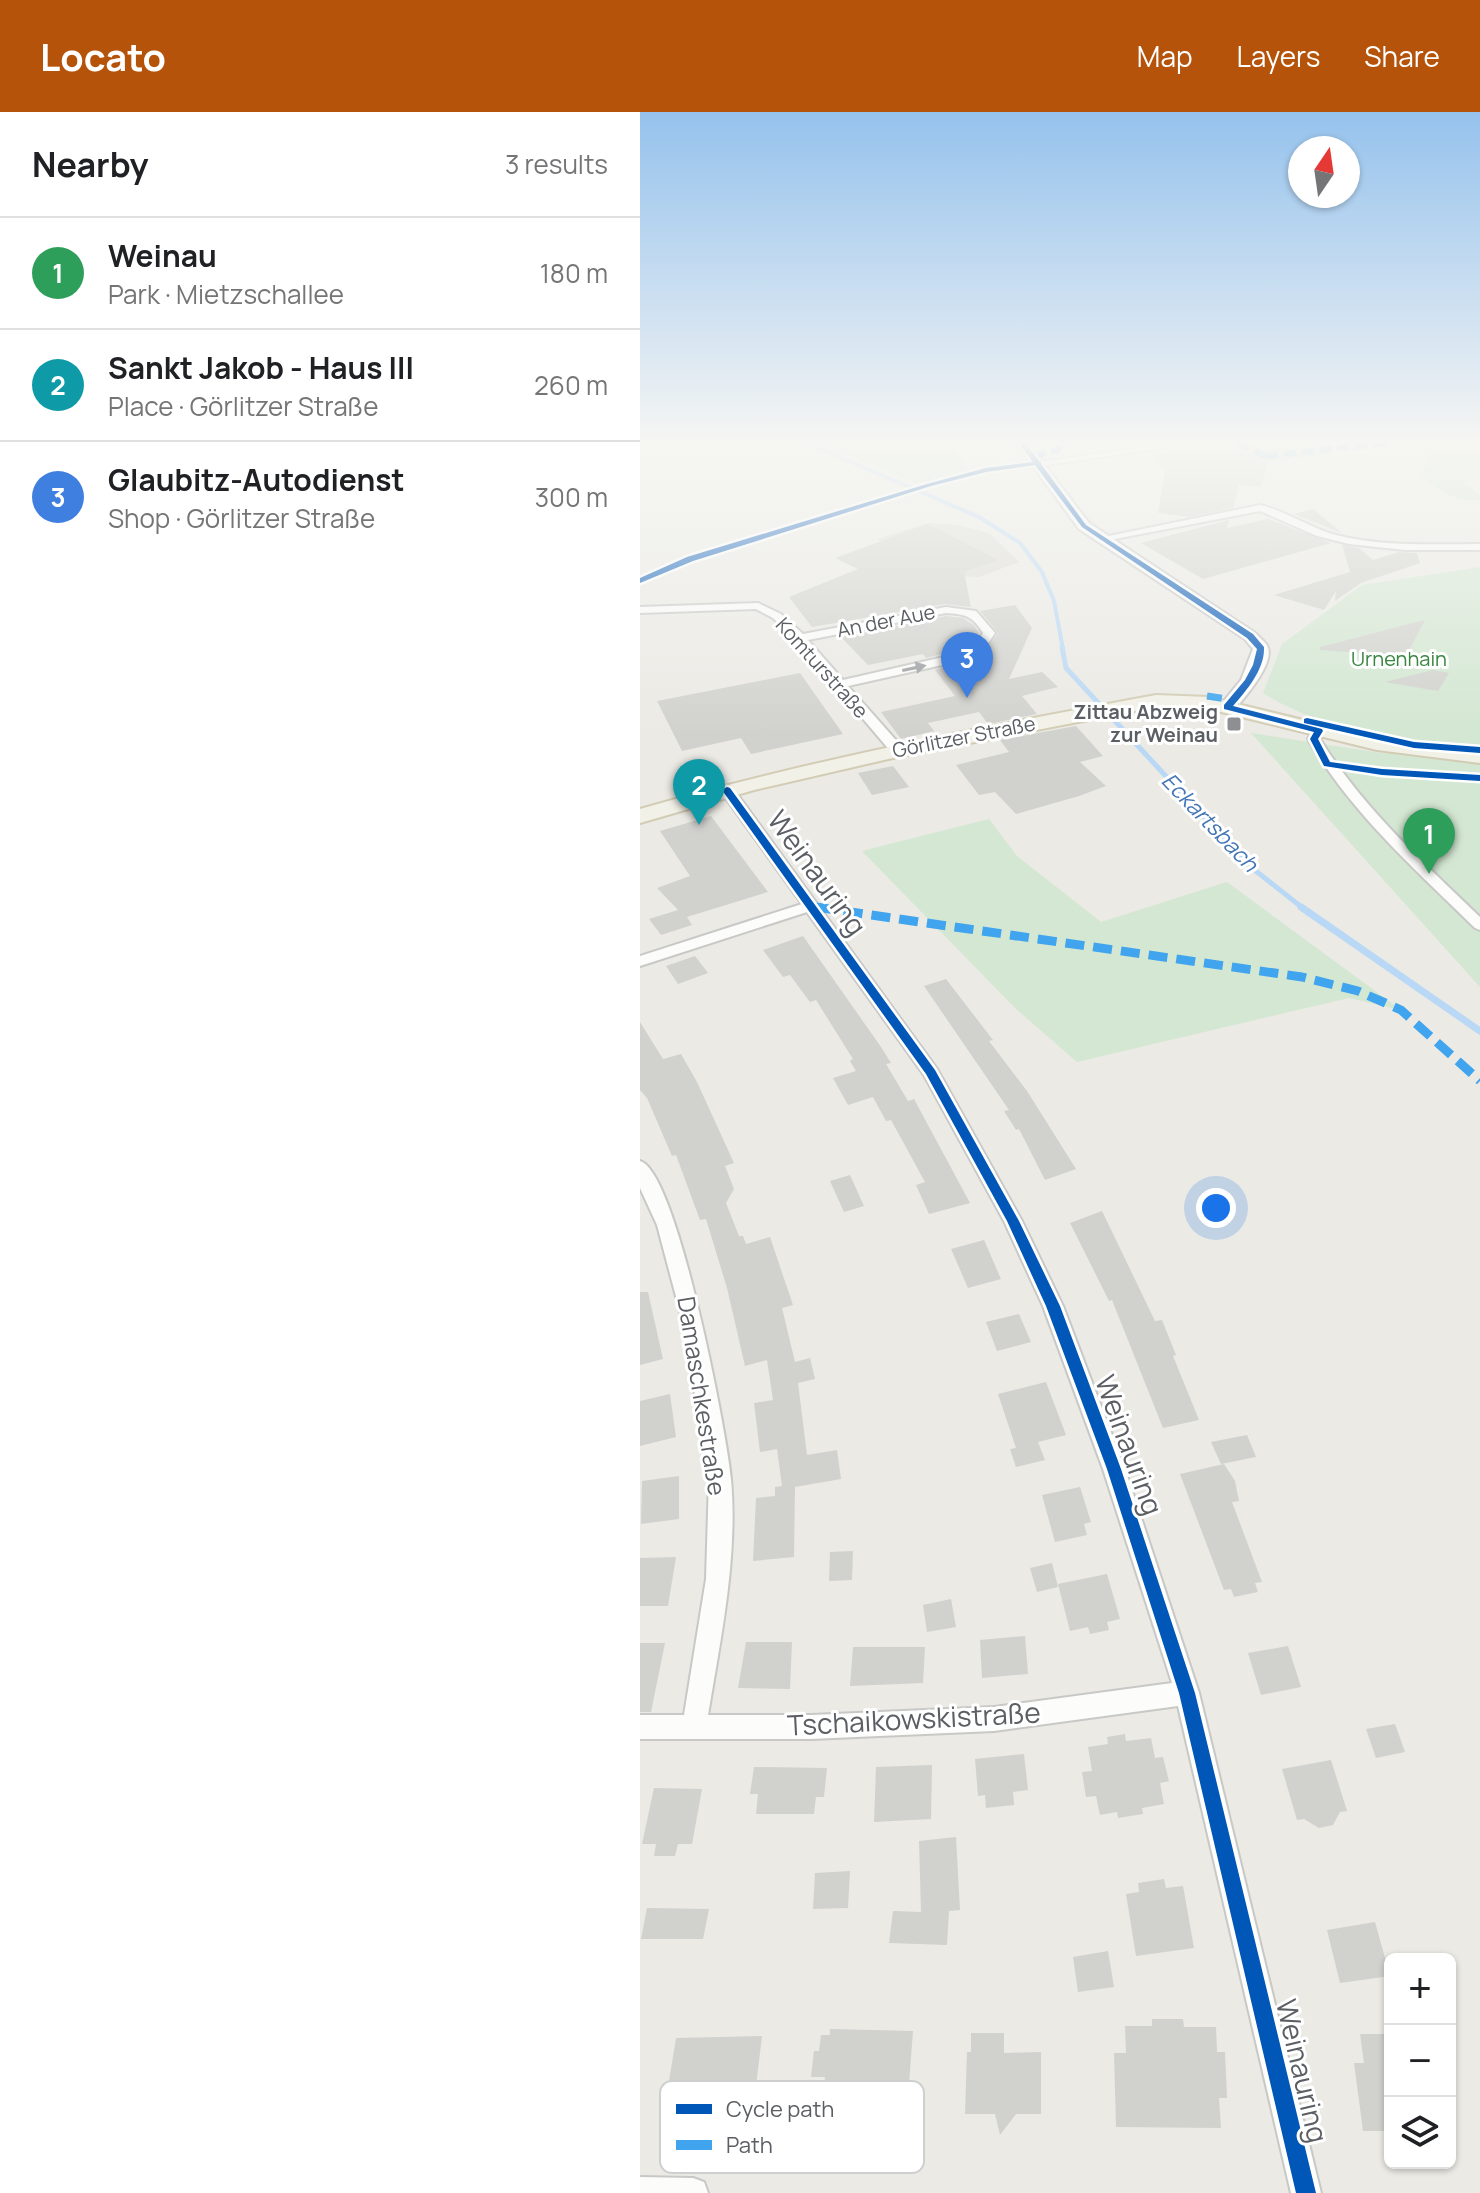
<!DOCTYPE html>
<html lang="en">
<head>
<meta charset="utf-8">
<style>
  body { margin:0; font-family:Manrope,sans-serif; background:#f2f2f2; color:#202124 }
  .controls { position:absolute; right:24px; bottom:24px; display:grid; overflow:hidden; border-radius:12px; box-shadow:0 2px 6px #0004 }
  .controls button { width:72px; height:72px; display:grid; place-items:center; padding:0; border:0; border-bottom:2px solid #e0e0e0; background:#fff; color:#202124; font:40px sans-serif }
  .compass { position:absolute; left:648px; top:24px; width:72px; height:72px; border-radius:50%; background:#fff; box-shadow:0 2px 6px #0004; rotate:13deg }
  .you { position:absolute; left:576px; top:1096px; width:28px; height:28px; margin:-20px; border:6px solid #fff; border-radius:50%; background:#1a73e8; box-shadow:0 0 0 12px #1a73e833 }
  .badge { display:grid; place-items:center; width:52px; height:52px; border-radius:50%; background:#b45309; color:#fff; font-size:26px; font-weight:700 }
  .pin { position:absolute; translate:-50% -66px; filter:drop-shadow(0 2px 4px #0008) }
  .pin::after { content:''; position:absolute; top:42px; width:28px; height:24px; background:inherit; clip-path:polygon(0 0,100% 0,50% 100%) }
  .list { margin:0; padding:0; list-style:none }
  h2 { display:flex; justify-content:space-between; align-items:center; height:104px; margin:0; padding:0 32px; font-size:34px }
  h2 small { font-size:26px; font-weight:400; color:#757577 }
  .list li { display:grid; grid-template-columns:52px 1fr auto; gap:24px; align-items:center; box-sizing:border-box; height:112px; padding:0 32px; border-top:2px solid #e0e0e0 }
  .list b { display:block; font-size:30px; white-space:nowrap }
  .list p { margin:0; font-size:26px; white-space:nowrap; color:#757577 }
  .list em { font-size:26px; font-style:normal; color:#757577 }
  .icon { flex:none; width:44px; height:44px; fill:none; stroke:currentColor; stroke-width:2; stroke-linecap:round; stroke-linejoin:round }
  .map { position:relative; flex:none; width:840px; height:2081px; overflow:hidden }
  header { display:flex; align-items:center; gap:48px; box-sizing:border-box; height:112px; padding:0 40px; background:#b45309; color:#fff }
  header strong { font-size:38px }
  nav { display:flex; gap:44px; margin-inline-start:auto; font-size:28px }
  main { display:flex }
  aside { flex:1; background:#fff }
  .map>svg:first-child { display:block }
  .industrial { fill:#dcdbd6 }
  .green { fill:#d3e7d2 }
  .lines { fill:none; stroke-linecap:round; stroke-linejoin:round }
  .stream-far2 { stroke:#b9d8f5; stroke-width:4 }
  .stream-far1 { stroke:#b9d8f5; stroke-width:5 }
  .stream { stroke:#b9d8f5; stroke-width:7 }
  .building { fill:#d1d1ce }
  .pedestrian-casing { stroke:#c8c8c7; stroke-width:4 }
  .minor-casing { stroke:#c8c8c7; stroke-width:4 }
  .tertiary-casing { stroke:#c8c8c7; stroke-width:4 }
  .primary-casing { stroke:#d2ccb4; stroke-width:4 }
  .pedestrian { fill:#fcfcfb; fill-rule:evenodd }
  .minor { fill:#fcfcfb; fill-rule:evenodd }
  .tertiary { fill:#fcfcfb; fill-rule:evenodd }
  .primary { fill:#f2f1e8; fill-rule:evenodd }
  .quiet-far2 { stroke:#40a5ee; stroke-width:6; stroke-dasharray:12 6; stroke-linecap:butt }
  .quiet-far1 { stroke:#40a5ee; stroke-width:7; stroke-dasharray:15 7; stroke-linecap:butt }
  .quiet { stroke:#40a5ee; stroke-width:9; stroke-dasharray:19 9; stroke-linecap:butt }
  .cycleway-casing { stroke:#fff; stroke-width:5 }
  .cycleway { fill:#0057b8; fill-rule:evenodd }
  .oneway { fill:#9b9da0 }
  .poi-dot { fill:#8d8f90; stroke:#fff; stroke-width:3 }
  .labels { text-anchor:middle; stroke-width:6; stroke-linejoin:round; paint-order:stroke }
  .far-street-label { font-size:20px; fill:#5b5e63; stroke:#fff }
  .far-park-label { font-size:20px; fill:#388540; stroke:#fff }
  .far-poi-label { font-size:20px; font-weight:bold; fill:#5b5e63; stroke:#fff; text-anchor:end }
  .far-water-label { font-size:22px; font-style:italic; fill:#4476b6; stroke:#fff }
  .street-label { font-size:24px; fill:#5b5e63; stroke:#fff }
  .near-street-label { font-size:28px; fill:#5b5e63; stroke:#fff }
  .key { fill:#fff; stroke:#cecfd0; stroke-width:2 }
  .key-label { font-size:22px; fill:#5b5e63 }
</style>
</head>
<body>
<header>
<strong>Locato</strong>
<nav><a>Map</a><a>Layers</a><a>Share</a></nav>
</header>
<main>
<aside>
<h2>Nearby<small>3 results</small></h2>
<ul class="list">
<li><span class="badge" style="background:#2e9e5b">1</span><div><b>Weinau</b><p>Park · Mietzschallee</p></div><em>180 m</em></li>
<li><span class="badge" style="background:#0f9aa8">2</span><div><b>Sankt Jakob - Haus III</b><p>Place · Görlitzer Straße</p></div><em>260 m</em></li>
<li><span class="badge" style="background:#3f7fe0">3</span><div><b>Glaubitz-Autodienst</b><p>Shop · Görlitzer Straße</p></div><em>300 m</em></li>
</ul>
</aside>
<div class="map">
<svg width="840" height="2081" viewBox="0 0 840 2081">
  <rect width="100%" height="100%" fill="#ebeae5"/>
  <polygon class="industrial" points="288,411 318,413 349,421 379,450 339,465 310,464 237,427"/>
  <g class="green">
    <polygon points="178,331 309,331 329,359 276,371"/>
    <path d="M798 331H840V367L825 370 840 384V388C820 392 797 377 781 365L788 349 784 336Z"/>
    <path d="M840 455V635C764 629 689 622 623 581L642 532 722 473Z"/>
    <polygon points="611,621 741,641 840,650 840,875"/>
    <polygon points="349,707 377,744 461,810 587,770 761,898 709,886 437,950 375,896 222,739"/>
  </g>
  <g class="lines">
    <polyline class="stream-far2" points="167,331 339,405 380,431 402,460 414,489 423,537"/>
    <polyline class="stream-far1" points="422,535 426,556 607,752 664,797"/>
    <polyline class="stream" points="661,795 840,919"/>
  </g>
  <g class="building">
    <polygon points="617,331 683,331 684,343 629,350 620,375 599,373 593,396 549,405 518,401 525,358 510,343 567,336 571,340"/>
    <polygon points="673,397 702,421 654,402"/>
    <polygon points="628,407 691,431 563,467 501,431 589,408 587,416"/>
    <polygon points="288,412 358,448 324,460 331,495 305,492 172,515 149,485 218,457 195,446"/>
    <polygon points="702,433 719,436 733,448 759,440 777,441 780,451 721,471 695,489 696,479 684,498 634,483 710,460"/>
    <polygon points="375,493 392,516 369,567 402,560 418,575 382,584 397,602 348,612 339,600 288,611 294,619 261,627 241,600 315,584 295,558 343,544 358,521 340,499"/>
    <polygon points="306,504 323,506 334,513 339,521 332,534 286,546 283,542 228,553 201,525"/>
    <polygon points="785,508 766,544 680,538 680,535"/>
    <polygon points="793,558 809,561 798,579 745,570"/>
    <polygon points="160,561 203,622 111,642 101,626 42,639 17,589"/>
    <polygon points="436,614 463,644 440,650 466,674 439,684 376,702 355,680 339,683 316,653 369,640 360,628"/>
    <polygon points="253,654 269,675 232,683 218,661"/>
    <polygon points="71,704 128,780 47,805 52,813 21,823 9,807 38,798 17,776 50,764 20,719"/>
    <polygon points="163,824 241,935 251,951 246,952 268,989 274,987 330,1091 289,1102 276,1073 285,1070 251,1008 246,1009 233,985 208,993 193,966 216,959 210,949 213,947 176,888 170,890 150,863 143,865 123,838"/>
    <polygon points="55,844 68,861 38,872 26,854"/>
    <polygon points="306,867 353,928 349,929 387,979 436,1057 405,1068 379,1017 376,1018 364,999 369,998 284,874"/>
    <polygon points="0,910 23,947 41,942 57,970 94,1051 85,1054 94,1077 86,1091 99,1124 103,1124 106,1132 130,1125 153,1193 142,1196 155,1250 170,1246 175,1267 158,1271 167,1343 197,1338 201,1367 155,1375 154,1445 113,1449 116,1386 135,1384 135,1375 142,1374 137,1337 120,1340 114,1291 133,1288 127,1248 105,1254 87,1176 66,1107 60,1108 36,1043 32,1044 7,986 0,978"/>
    <polygon points="210,1063 224,1094 204,1100 190,1069"/>
    <polygon points="462,1099 515,1209 522,1208 536,1243 533,1244 559,1308 523,1316 472,1188 469,1189 430,1111"/>
    <polygon points="344,1128 361,1167 328,1176 311,1137"/>
    <polygon points="0,1180 8,1180 23,1247 0,1253"/>
    <polygon points="379,1202 391,1230 357,1239 346,1210"/>
    <polygon points="406,1270 426,1323 398,1330 405,1348 376,1355 370,1337 376,1336 358,1282"/>
    <polygon points="30,1282 36,1325 0,1334 0,1289"/>
    <polygon points="607,1323 616,1345 581,1352 571,1330"/>
    <polygon points="584,1352 595,1369 599,1389 592,1390 622,1470 615,1471 618,1480 594,1485 591,1477 584,1478 540,1362"/>
    <polygon points="39,1364 39,1407 1,1412 2,1369"/>
    <polygon points="440,1375 451,1410 444,1412 447,1423 415,1430 402,1383"/>
    <polygon points="213,1439 212,1468 189,1469 190,1440"/>
    <polygon points="36,1445 28,1494 0,1494 0,1446"/>
    <polygon points="412,1451 418,1475 397,1480 390,1456"/>
    <polygon points="467,1462 480,1507 467,1510 469,1518 450,1522 448,1515 430,1519 418,1472"/>
    <polygon points="311,1487 316,1515 287,1520 283,1493"/>
    <polygon points="385,1524 388,1562 342,1566 340,1528"/>
    <polygon points="106,1530 152,1530 150,1577 98,1576"/>
    <polygon points="0,1531 25,1531 11,1600 0,1600"/>
    <polygon points="648,1534 661,1575 621,1583 608,1541"/>
    <polygon points="213,1535 285,1535 283,1571 210,1574"/>
    <polygon points="755,1612 765,1640 736,1646 726,1617"/>
    <polygon points="485,1622 486,1629 511,1626 515,1646 523,1645 529,1669 520,1671 524,1692 502,1696 503,1702 478,1706 477,1700 460,1703 456,1684 446,1685 442,1660 452,1659 448,1635 468,1632 467,1625"/>
    <polygon points="384,1642 388,1678 373,1680 374,1693 346,1696 345,1683 338,1684 335,1647"/>
    <polygon points="691,1648 707,1699 700,1700 693,1713 679,1716 664,1707 657,1708 642,1657"/>
    <polygon points="292,1653 291,1707 234,1710 236,1655"/>
    <polygon points="114,1655 187,1656 184,1685 176,1685 174,1702 116,1702 118,1682 110,1682"/>
    <polygon points="14,1676 62,1677 52,1732 38,1732 35,1744 14,1744 16,1732 2,1732"/>
    <polygon points="316,1725 320,1798 309,1799 307,1833 249,1831 253,1799 281,1800 279,1729"/>
    <polygon points="210,1759 208,1796 173,1797 175,1761"/>
    <polygon points="524,1767 526,1776 543,1774 554,1836 496,1844 486,1782 499,1780 498,1771"/>
    <polygon points="7,1796 69,1797 63,1827 1,1827"/>
    <polygon points="735,1810 750,1864 700,1871 687,1818"/>
    <polygon points="468,1839 474,1875 438,1880 433,1845"/>
    <polygon points="512,1907 543,1907 544,1915 576,1915 577,1940 585,1940 587,1986 579,1986 581,2016 476,2015 474,1941 486,1941 485,1914 512,1914"/>
    <polygon points="190,1917 273,1919 267,1999 248,1998 228,2015 216,2011 213,1998 182,1997 185,1965 171,1965 174,1939 179,1939 181,1923 190,1923"/>
    <polygon points="331,1921 364,1921 364,1941 401,1940 401,2002 376,2002 360,2023 355,2002 325,2002 327,1940 331,1940"/>
    <polygon points="720,1922 750,1922 750,2019 723,2019 714,1951 724,1951"/>
    <polygon points="122,1924 114,1991 82,1992 81,2003 56,2003 57,1993 25,1994 36,1926"/>
  </g>
  <g class="lines">
    <g class="pedestrian-casing">
      <polygon id="pedestrian" points="742,657 840,663 840,669 738,662 737,660"/>
    </g>
    <g class="minor-casing">
      <g id="minor">
        <polygon points="532,331 558,331 399,354 394,351"/>
        <path d="M620 393C647 399 669 416 696 423 743 435 792 432 840 432V438H765L709 432 677 424 620 399 459 430 454 427Z"/>
        <path d="M118 491 141 502 163 522 306 495 336 499 355 521 342 541 329 547 208 574 262 635V641H252L156 528 133 506 116 497 0 501V495ZM306 501C325 502 333 504 343 521L334 536 321 541 203 568 168 528Z"/>
        <path d="M679 615 685 619 680 627C723 696 782 749 840 805V818L835 816C774 756 711 701 668 627L674 616Z"/>
        <path d="M87 674 92 675 297 957 382 1109 423 1194 485 1357 559 1581 681 2081H651L538 1594 354 1619 171 1627H0V1603H44L66 1467 69 1367 43 1211 17 1113 0 1076V1049C37 1059 87 1322 91 1367 98 1445 81 1525 68 1603H171L354 1595 532 1571 463 1357 403 1194 364 1109 284 963 167 800 0 854V844L162 792 80 678Z"/>
        <polygon points="0,2065 53,2066 64,2070 68,2081 0,2081"/>
      </g>
    </g>
    <g class="tertiary-casing">
      <path id="tertiary" d="M376 331H388L449 411 615 521C619 525 627 531 628 536 634 552 604 587 593 599L587 600 579 595 601 568 613 537 605 527 439 417Z"/>
    </g>
    <g class="primary-casing">
      <path id="primary" d="M516 583 569 585 737 626 840 637V651L737 638 569 597 516 595 257 645 114 678 0 711V697C170 648 342 615 516 583Z"/>
    </g>
    <use href="#pedestrian" class="pedestrian"/>
    <use href="#minor" class="minor"/>
    <use href="#tertiary" class="tertiary"/>
    <use href="#primary" class="primary"/>
    <g class="quiet-far2">
      <polyline points="598,331 623,343 635,341"/>
      <polyline points="394,344 418,338 421,331"/>
      <polyline points="626,344 748,331"/>
    </g>
    <g class="quiet-far1">
      <polyline points="567,584 599,589"/>
      <polyline points="171,794 190,797"/>
    </g>
    <polyline class="quiet" points="176,795 662,865 718,879 761,898 840,969"/>
    <g class="cycleway-casing">
      <g id="cycleway">
        <path d="M379 331H385L399 349 401 350V352L446 413 613 522 624 535C625 557 607 578 593 594L682 617 683 619 678 627 690 650 742 657 840 663V669L742 663 684 654 670 627 674 620 584 597V593L605 568 613 553 617 537 607 526 442 415 395 353 346 360 291 374 53 449 0 471V466L47 445 287 372 346 356 393 350Z"/>
        <polygon points="667,606 774,630 840,635 840,641 774,636 664,611 664,607"/>
        <polygon points="87,675 90,676 295,958 379,1109 420,1194 481,1357 555,1581 676,2081 656,2081 539,1581 467,1357 406,1194 367,1109 286,962 82,678"/>
      </g>
    </g>
    <use href="#cycleway" class="cycleway"/>
  </g>
  <defs><path id="oneway-solid" d="M-6-.8H1V-3.2L6.5 0L1 3.2V.8H-6Z" transform="scale(2)"/></defs>
  <use class="oneway" href="#oneway-solid" transform="translate(274 556) rotate(-12)"/>
  <linearGradient id="sky" x2="0" y2="1"><stop stop-color="#95c2ed"/><stop offset="0.53" stop-color="#f6f6f3"/><stop offset="1" stop-color="#f6f6f3" stop-opacity="0"/></linearGradient>
  <rect width="840" height="622" fill="url(#sky)"/>
  <rect class="poi-dot" x="586" y="604" width="16" height="16" rx="4"/>
  <g class="labels">
    <g class="far-street-label">
      <text transform="translate(246 509) rotate(-11)" y="7">An der Aue</text>
      <text transform="translate(182 556) rotate(48)" y="7">Komturstraße</text>
      <text transform="translate(324 625) rotate(-11)" y="7">Görlitzer Straße</text>
    </g>
    <g class="far-park-label">
      <text x="759" y="554">Urnenhain</text>
    </g>
    <g class="far-poi-label">
      <text x="578" y="607">Zittau Abzweig<tspan x="578" dy="23">zur Weinau</tspan></text>
    </g>
    <g class="far-water-label">
      <text transform="translate(570 710) rotate(46)" y="8">Eckartsbach</text>
    </g>
    <g class="street-label">
      <text transform="translate(61 1284) rotate(81)" y="8">Damaschkestraße</text>
    </g>
    <g class="near-street-label">
      <text transform="translate(177 761) rotate(54)" y="10">Weinauring</text>
      <text transform="translate(489 1333) rotate(70)" y="10">Weinauring</text>
      <text transform="translate(274 1607) rotate(-3)" y="10">Tschaikowskistraße</text>
      <text transform="translate(662 1959) rotate(77)" y="10">Weinauring</text>
    </g>
  </g>
  <rect x="20" y="1969" width="264" height="92" rx="12" class="key"/>
  <rect x="36" y="1992" width="36" height="10" fill="#0057b8"/>
  <rect x="36" y="2028" width="36" height="10" fill="#40a5ee"/>
  <g class="key-label">
    <text x="86" y="2005">Cycle path</text>
    <text x="86" y="2041">Path</text>
  </g>
</svg>
<div class="controls">
<button>+</button>
<button>−</button>
<button><svg class="icon" aria-label="layers" viewBox="0 0 24 24"><path d="M12 4l9 5-9 5-9-5zM3 14l9 5 9-5"/></svg></button>
</div>
<svg class="compass" viewBox="-18 -18 36 36"><path d="M0-13l5 13h-10z" fill="#e53935"/><path d="M0 13l5-13h-10z" fill="#757577"/></svg>
<div class="you"></div>
<div class="pin badge" style="left:789px;top:762px;background:#2e9e5b">1</div>
<div class="pin badge" style="left:59px;top:713px;background:#0f9aa8">2</div>
<div class="pin badge" style="left:327px;top:586px;background:#3f7fe0">3</div>
</div>
</main>
</body>
</html>
